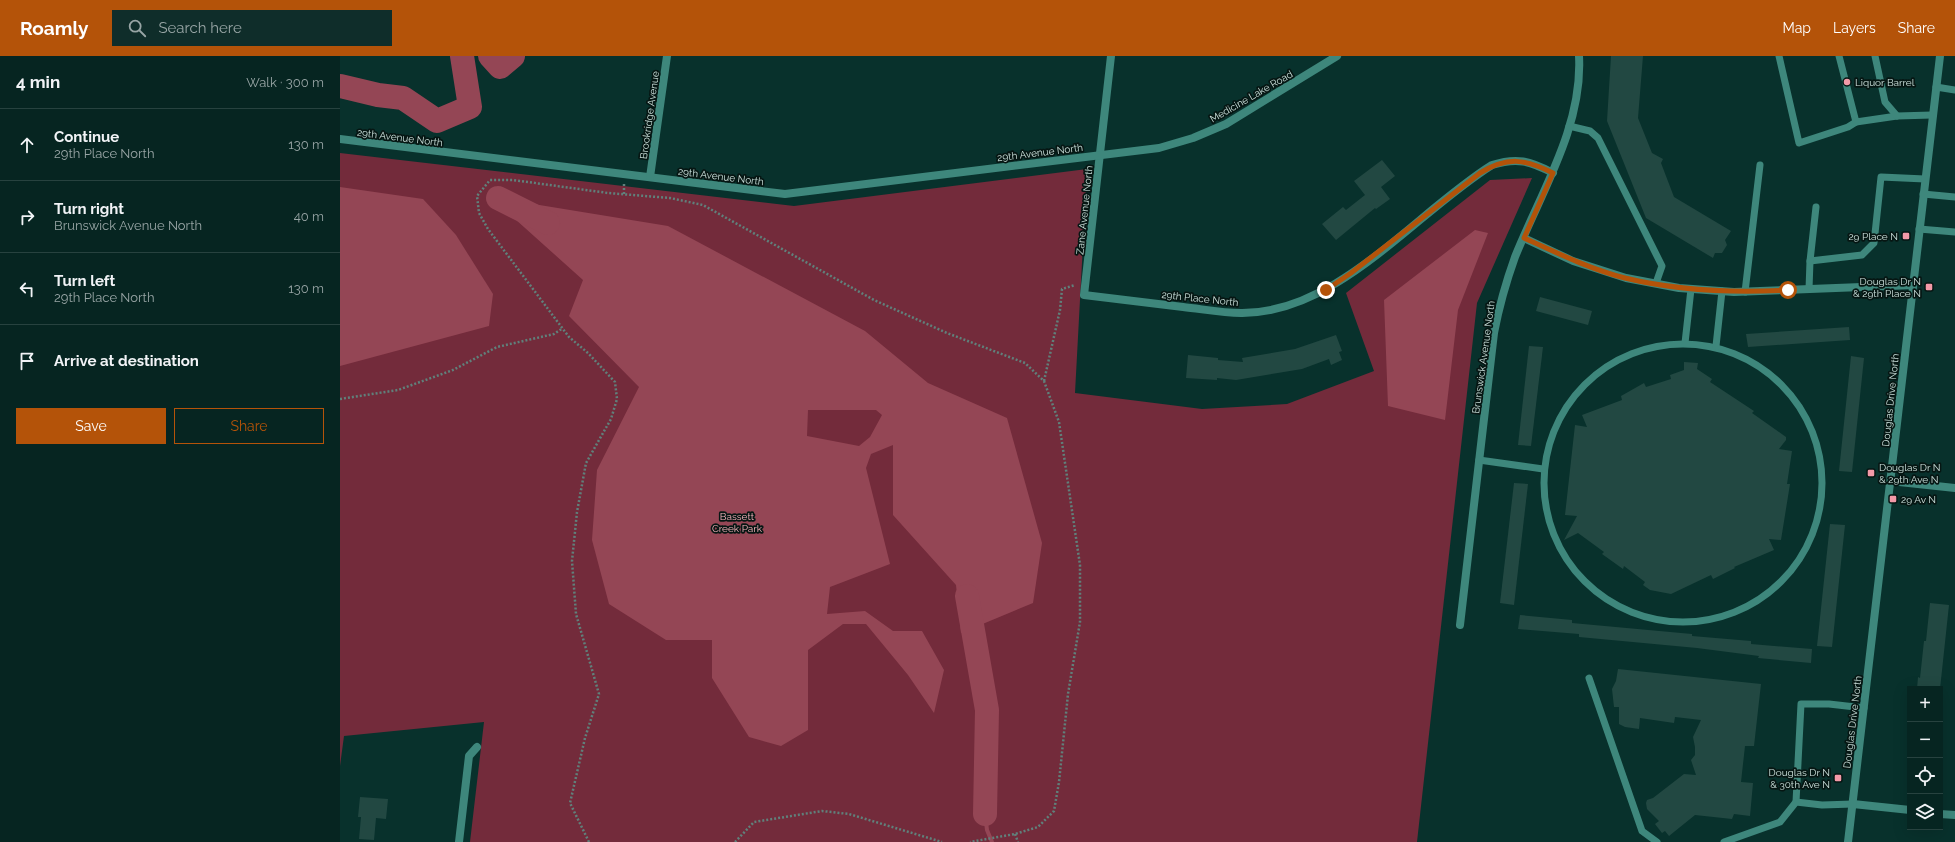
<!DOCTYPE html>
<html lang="en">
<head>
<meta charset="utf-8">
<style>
  body { margin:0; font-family:Raleway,sans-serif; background:#0f2d2a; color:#f1f3f6 }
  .controls { position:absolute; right:12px; bottom:12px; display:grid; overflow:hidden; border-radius:0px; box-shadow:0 4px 16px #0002 }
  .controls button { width:36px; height:36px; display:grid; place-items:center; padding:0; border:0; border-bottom:1px solid #27423f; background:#062521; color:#f1f3f6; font:20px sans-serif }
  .stop { position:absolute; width:12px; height:12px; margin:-9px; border:3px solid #b45309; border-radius:50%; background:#fff }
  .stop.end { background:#b45309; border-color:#fff; box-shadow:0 1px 4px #0008 }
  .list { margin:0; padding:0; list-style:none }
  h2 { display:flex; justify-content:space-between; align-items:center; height:52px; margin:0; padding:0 16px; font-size:17px }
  h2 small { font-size:13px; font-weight:400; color:#98a5a5 }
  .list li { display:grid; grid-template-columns:26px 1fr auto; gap:12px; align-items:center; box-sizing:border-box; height:72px; padding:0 16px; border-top:1px solid #27423f }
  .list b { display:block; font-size:15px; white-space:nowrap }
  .list p { margin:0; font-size:13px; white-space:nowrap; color:#98a5a5 }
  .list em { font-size:13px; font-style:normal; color:#98a5a5 }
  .actions { display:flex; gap:8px; padding:12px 16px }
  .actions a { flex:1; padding:9px 0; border:1px solid #b45309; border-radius:0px; text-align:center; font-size:14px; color:#b45309 }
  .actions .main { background:#b45309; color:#fff }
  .icon { flex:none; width:22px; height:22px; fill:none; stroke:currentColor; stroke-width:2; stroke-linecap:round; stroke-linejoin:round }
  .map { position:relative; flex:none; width:1615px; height:786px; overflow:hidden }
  header { display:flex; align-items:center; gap:24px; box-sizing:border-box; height:56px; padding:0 20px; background:#b45309; color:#fff }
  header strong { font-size:19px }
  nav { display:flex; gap:22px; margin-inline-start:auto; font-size:14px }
  .search { width:280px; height:36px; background:#0f2d2a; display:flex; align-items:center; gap:10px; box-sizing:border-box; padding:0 14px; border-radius:0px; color:#98a5a5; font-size:15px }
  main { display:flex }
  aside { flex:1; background:#062521 }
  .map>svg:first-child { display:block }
  .green { fill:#732b3b }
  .water { fill:#944655; fill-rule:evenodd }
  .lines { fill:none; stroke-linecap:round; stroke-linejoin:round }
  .stream { stroke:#944655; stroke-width:4 }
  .river { stroke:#944655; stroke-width:24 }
  .building { fill:#224842 }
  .path { stroke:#60807b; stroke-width:2.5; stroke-dasharray:2 2; stroke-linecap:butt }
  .service { stroke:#3e877c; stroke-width:7 }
  .minor { stroke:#3e877c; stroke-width:8 }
  .tertiary { stroke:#3e877c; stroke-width:8 }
  .route { stroke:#b45309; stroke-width:5 }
  .poi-dot { fill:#f39aa8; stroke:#061613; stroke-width:1.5 }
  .labels { text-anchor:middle; stroke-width:3.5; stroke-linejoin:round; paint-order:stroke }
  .poi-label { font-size:10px; fill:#cce1dc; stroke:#061613; text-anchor:start }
  .street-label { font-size:10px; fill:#cce1dc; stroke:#061613 }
  .park-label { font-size:10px; fill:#f9b4be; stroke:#061613 }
</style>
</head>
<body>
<header>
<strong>Roamly</strong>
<div class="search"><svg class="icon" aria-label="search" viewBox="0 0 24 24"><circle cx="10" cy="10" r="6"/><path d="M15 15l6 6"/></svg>Search here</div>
<nav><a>Map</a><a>Layers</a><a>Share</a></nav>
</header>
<main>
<aside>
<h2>4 min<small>Walk · 300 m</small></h2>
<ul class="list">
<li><svg class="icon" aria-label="ahead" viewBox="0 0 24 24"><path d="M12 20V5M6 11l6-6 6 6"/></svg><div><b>Continue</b><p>29th Place North</p></div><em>130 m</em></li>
<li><svg class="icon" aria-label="right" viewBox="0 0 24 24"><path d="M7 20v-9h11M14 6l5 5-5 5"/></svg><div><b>Turn right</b><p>Brunswick Avenue North</p></div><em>40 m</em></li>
<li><svg class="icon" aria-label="left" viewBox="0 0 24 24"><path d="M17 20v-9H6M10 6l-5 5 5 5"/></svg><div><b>Turn left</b><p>29th Place North</p></div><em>130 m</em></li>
<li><svg class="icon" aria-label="arrive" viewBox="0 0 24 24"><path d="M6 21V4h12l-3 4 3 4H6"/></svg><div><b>Arrive at destination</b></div></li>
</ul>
<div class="actions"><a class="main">Save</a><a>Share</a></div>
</aside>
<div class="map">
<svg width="1615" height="786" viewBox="0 0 1615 786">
  <rect width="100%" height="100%" fill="#08312c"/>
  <polygon class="green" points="0,97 454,150 747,113 735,337 862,353 947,348 1034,315 1006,237 1150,124 1192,122 1137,247 1077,786 130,786 144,666 4,680 0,710"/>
  <g class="water">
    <polygon points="0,131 83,143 116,179 153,238 149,270 0,310"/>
    <path d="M181 146 328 170 525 275 588 327 667 362 702 487 693 547 621 577 616 529 553 459V389L531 398 526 412 550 508 490 531 487 558 525 555 553 575H582L604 614 594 657 568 619 526 568H503L468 594V674L441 690 409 681 372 622V584H326L269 548 252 484 257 414 299 331 229 260 243 224 175 163ZM468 354H536L542 359 530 381 519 390 467 380Z"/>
    <polygon points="1135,174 1148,177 1118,254 1105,364 1048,350 1044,244"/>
  </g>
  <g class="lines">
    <polyline class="stream" points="645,758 647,774 652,786"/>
    <g class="river">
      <polyline points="150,0 160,11 173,0"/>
      <polyline points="0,30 38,39 63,42 97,65 130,51 122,0"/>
      <polyline points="158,142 208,167"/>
      <polyline points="627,540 647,654 645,758"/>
    </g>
  </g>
  <g class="building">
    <polygon points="1271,0 1303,0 1298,62 1312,97 1323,103 1321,107 1334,141 1391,175 1385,184 1387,189 1382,197 1375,197 1373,202 1306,162 1267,65"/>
    <polygon points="1042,104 1055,120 1041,131 1050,143 1036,153 1035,152 996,184 982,168 1003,151 1006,154 1025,139 1014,125"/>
    <polygon points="1200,241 1252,255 1248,269 1196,255"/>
    <polygon points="1509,271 1510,284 1408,291 1406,278"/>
    <polygon points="996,279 1002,295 999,296 1002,304 991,309 989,303 962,313 896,324 877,322 877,324 846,322 848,299 878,302 878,304 903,306 902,302 955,293"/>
    <polygon points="1189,290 1203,291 1191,390 1178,389"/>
    <polygon points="1511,300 1524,302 1512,416 1499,415"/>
    <polygon points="1344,306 1358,307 1357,313 1372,323 1370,326 1414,355 1412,357 1446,381 1446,384 1439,393 1452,395 1447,428 1450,428 1441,484 1429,483 1434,494 1394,511 1395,512 1373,523 1371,519 1331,538 1310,534 1303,529 1305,526 1284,510 1283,513 1262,498 1264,496 1238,477 1224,484 1237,460 1225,459 1235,369 1247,371 1242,359 1282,344 1281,340 1304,327 1306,331 1331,323 1330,319 1344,314"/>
    <polygon points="1174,427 1188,428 1174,549 1160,547"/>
    <polygon points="1490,468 1505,469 1492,591 1477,590"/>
    <polygon points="1590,547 1609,549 1600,633 1577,633 1578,621 1580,622 1584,585 1586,585"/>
    <polygon points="1180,559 1232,564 1232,567 1352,578 1352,580 1411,585 1411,588 1472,593 1471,607 1418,602 1419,600 1357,592 1239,581 1239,578 1178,573"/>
    <polygon points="1278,613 1421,628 1414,690 1405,690 1401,726 1413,727 1410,760 1394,758 1392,763 1355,759 1329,780 1325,775 1322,777 1315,768 1319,765 1307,753 1306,747 1307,744 1313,742 1344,718 1356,719 1351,704 1355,699 1355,691 1353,681 1361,664 1335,661 1334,667 1300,662 1299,673 1285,671 1279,668 1279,651 1274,651 1272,633 1276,625"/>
    <polygon points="20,741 48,743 46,763 36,762 34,784 19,783 21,761 18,761"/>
  </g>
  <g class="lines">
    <g class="path">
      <polyline points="284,138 284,128"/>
      <polyline points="704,325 720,254 722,233 735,229"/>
      <polyline points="0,343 58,334 113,314 157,291 214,278 223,272"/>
      <polyline points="675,778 678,786"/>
      <polyline points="249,786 230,747 245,682 259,638 236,558 232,505 237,456 246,407 271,363 277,343 275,326 248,297 229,281 148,173 139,157 137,140 150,124 173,124 268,137 330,142 363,149 534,244 607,277 685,307 704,325 719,366 740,509 740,566 728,638 719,726 714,755 698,771 675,778 630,786"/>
      <polyline points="395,786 414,766 482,755 509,758 602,786"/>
    </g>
    <g class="service">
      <polyline points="1439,0 1459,87 1508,71 1516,66"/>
      <polyline points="1499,0 1516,66 1557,60 1592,59"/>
      <polyline points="1535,0 1545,46 1557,60"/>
      <polyline points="1596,31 1615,34"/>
      <polyline points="1229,70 1250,75 1258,82 1322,210 1316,227"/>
      <polyline points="1583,138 1615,141"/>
      <polyline points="1476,151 1470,205 1522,199 1534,187 1541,121 1585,123"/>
      <polyline points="1579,173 1615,176"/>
      <polyline points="1469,233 1470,205"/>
      <polyline points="1405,236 1420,109"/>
      <polyline points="1345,287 1351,233"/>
      <circle cx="1343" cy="427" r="139"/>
      <polyline points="1376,290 1382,235"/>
      <polyline points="1139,404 1203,413"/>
      <polyline points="1249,622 1302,775 1317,786"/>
      <polyline points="1456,746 1461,648 1489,648 1524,652"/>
      <polyline points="1384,786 1440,766 1456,746 1482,749 1513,748"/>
    </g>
    <g class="minor">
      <path d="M771 0 744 239C777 243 810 247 843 251 862 253 882 257 901 257 997 258 1075 157 1152 109 1177 101 1190 105 1213 117"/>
      <polyline points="0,83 445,138 819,92 853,82 886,68 997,0"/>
      <polyline points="310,121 327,0"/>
      <polyline points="1184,182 1233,205 1286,222 1339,232 1394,236 1573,229"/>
      <polyline points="1550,425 1615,432"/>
      <path d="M1120 569 1154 277C1159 251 1166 226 1175 201 1200 138 1243 71 1239 0"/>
      <polyline points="1513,748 1570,754"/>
      <polyline points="1600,758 1615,759"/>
      <polyline points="119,786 129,700 137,691"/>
    </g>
    <polyline class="tertiary" points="1508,786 1600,0"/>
  </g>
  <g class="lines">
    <path class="route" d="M986 234 1011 217 1140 117C1168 100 1185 103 1213 117L1184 182C1217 197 1250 213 1285 222 1339 235 1394 237 1448 234"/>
  </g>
  <g class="poi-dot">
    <circle cx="1507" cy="26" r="4"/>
    <rect x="1562" y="176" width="8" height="8" rx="2"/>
    <rect x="1585" y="227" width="8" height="8" rx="2"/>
    <rect x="1527" y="413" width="8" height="8" rx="2"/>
    <rect x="1549" y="439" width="8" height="8" rx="2"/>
    <rect x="1494" y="718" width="8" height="8" rx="2"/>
  </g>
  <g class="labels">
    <g class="poi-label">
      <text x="1515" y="30">Liquor Barrel</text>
      <text x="1558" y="184" text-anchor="end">29 Place N</text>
      <text x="1581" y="229" text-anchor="end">Douglas Dr N<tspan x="1581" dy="12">&amp; 29th Place N</tspan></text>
      <text x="1539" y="415">Douglas Dr N<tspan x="1539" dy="12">&amp; 29th Ave N</tspan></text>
      <text x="1561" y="447">29 Av N</text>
      <text x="1490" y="720" text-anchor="end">Douglas Dr N<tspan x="1490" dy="12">&amp; 30th Ave N</tspan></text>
    </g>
    <g class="street-label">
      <text transform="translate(911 40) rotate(-30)" y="4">Medicine Lake Road</text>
      <text transform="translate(309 59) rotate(-82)" y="4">Brookridge Avenue</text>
      <text transform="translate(60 81) rotate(7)" y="4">29th Avenue North</text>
      <text transform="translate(700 96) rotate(-7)" y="4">29th Avenue North</text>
      <text transform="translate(381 120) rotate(7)" y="4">29th Avenue North</text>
      <text transform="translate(744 154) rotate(-84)" y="4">Zane Avenue North</text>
      <text transform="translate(860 242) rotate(6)" y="4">29th Place North</text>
      <text transform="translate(1143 301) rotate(-82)" y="4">Brunswick Avenue North</text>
      <text transform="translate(1550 344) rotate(-84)" y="4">Douglas Drive North</text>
      <text transform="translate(1512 666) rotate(-83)" y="4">Douglas Drive North</text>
    </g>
    <g class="park-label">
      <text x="397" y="464">Bassett<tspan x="397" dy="12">Creek Park</tspan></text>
    </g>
  </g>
</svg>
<div class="controls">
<button>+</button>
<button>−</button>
<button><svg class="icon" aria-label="locate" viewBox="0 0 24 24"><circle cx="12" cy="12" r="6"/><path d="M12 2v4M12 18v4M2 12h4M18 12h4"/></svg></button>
<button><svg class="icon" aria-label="layers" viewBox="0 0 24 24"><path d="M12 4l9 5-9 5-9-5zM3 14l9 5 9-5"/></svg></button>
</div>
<div class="stop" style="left:1448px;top:234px"></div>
<div class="stop end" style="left:986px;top:234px"></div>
</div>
</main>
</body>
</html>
